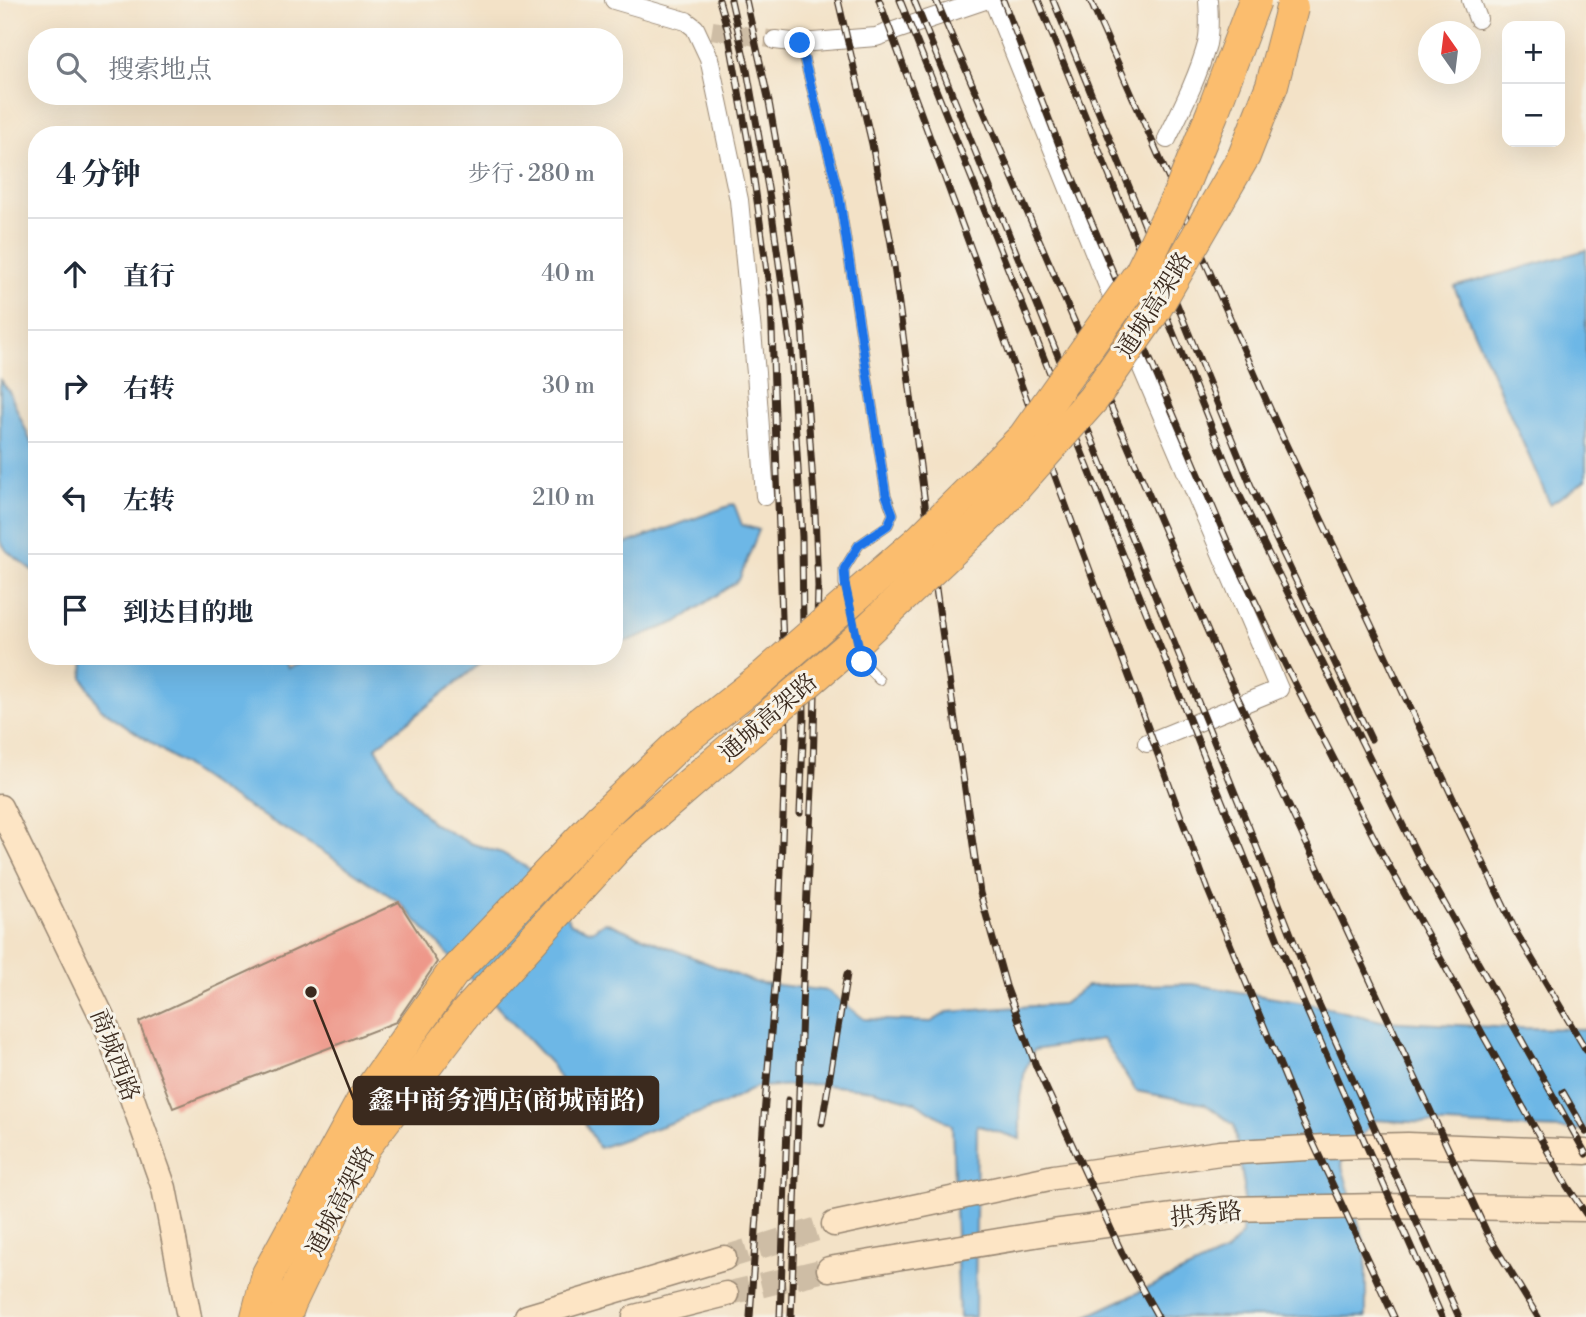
<!DOCTYPE html>
<html lang="zh">
<head>
<meta charset="utf-8">
<style>
  body { margin:0; font-family:"Libre Bodoni","Noto Serif SC",serif; background:#f6f6f7; color:#1f2937 }
  .controls { position:absolute; right:21px; top:21px; display:grid; overflow:hidden; border-radius:14px; box-shadow:0 7px 28px #0002 }
  .controls button { width:63px; height:63px; display:grid; place-items:center; padding:0; border:0; border-bottom:2px solid #e0e1e3; background:#fff; color:#1f2937; font:35px sans-serif }
  .compass { position:absolute; left:1418px; top:21px; width:63px; height:63px; border-radius:50%; background:#fff; box-shadow:0 7px 28px #0002; rotate:346deg }
  .stop { position:absolute; width:21px; height:21px; margin:-16px; border:5px solid #1a73e8; border-radius:50%; background:#fff }
  .stop.end { background:#1a73e8; border-color:#fff; box-shadow:0 2px 7px #0008 }
  .list { margin:0; padding:0; list-style:none }
  h2 { display:flex; justify-content:space-between; align-items:center; height:91px; margin:0; padding:0 28px; font-size:30px }
  h2 small { font-size:23px; font-weight:400; color:#747a83 }
  .list li { display:grid; grid-template-columns:46px 1fr auto; gap:21px; align-items:center; box-sizing:border-box; height:112px; padding:0 28px; border-top:2px solid #e0e1e3 }
  .list b { display:block; font-size:26px; white-space:nowrap }
  .list em { font-size:23px; font-style:normal; color:#747a83 }
  .icon { flex:none; width:38px; height:38px; fill:none; stroke:currentColor; stroke-width:2; stroke-linecap:round; stroke-linejoin:round }
  .map { position:relative; flex:none; width:1586px; height:1317px; overflow:hidden }
  .search { position:absolute; background:#fff; box-shadow:0 7px 28px #0002; left:28px; top:28px; width:595px; height:77px; display:flex; align-items:center; gap:18px; box-sizing:border-box; padding:0 24px; border-radius:28px; color:#747a83; font-size:26px }
  .panel { position:absolute; background:#fff; box-shadow:0 7px 28px #0002; left:28px; top:126px; width:595px; height:539px; border-radius:28px }
  .map>svg:first-child { display:block }
  .water { fill:#6db7e6; stroke:#547082; stroke-width:2 }
  .building { fill:#ee988a }
  .lines { fill:none; stroke-linecap:round; stroke-linejoin:round }
  .street-tunnel { stroke:#cebda5; stroke-width:18; stroke-dasharray:18 9; stroke-linecap:butt }
  .secondary-tunnel { stroke:#cebda5; stroke-width:24; stroke-dasharray:24 12; stroke-linecap:butt }
  .lane-casing { stroke:#978672; stroke-width:11 }
  .street-casing { stroke:#978672; stroke-width:20 }
  .secondary-casing { stroke:#978672; stroke-width:27 }
  .highway-casing { stroke:#978672; stroke-width:34 }
  .lane { stroke:#fff; stroke-width:9 }
  .street { stroke:#fff; stroke-width:18 }
  .secondary { stroke:#fde5c5; stroke-width:24 }
  .highway { stroke:#fbbd6e; stroke-width:32 }
  .rail-casing { stroke:#3b2a1e; stroke-width:7 }
  .rail { stroke:#f7f3e8; stroke-width:4.5; stroke-dasharray:13; stroke-linecap:butt }
  .highway-bridge-casing { stroke:#978672; stroke-width:34; stroke-linecap:butt }
  .highway-bridge { stroke:#fbbd6e; stroke-width:32 }
  .route { stroke:#1a73e8; stroke-width:9 }
  .labels { text-anchor:middle; stroke-width:6; stroke-linejoin:round; paint-order:stroke }
  .street-label { font-size:24px; fill:#3b2a1e; stroke:#f7f3e8 }
  .leader { fill:none; stroke:#3b2a1e; stroke-width:2.5 }
  .callout-dot { fill:#3b2a1e; stroke:#f7f3e8; stroke-width:2.5 }
  .callout { fill:#3b2a1e; stroke:#3b2a1e; stroke-width:2.5 }
  .callout-label { font-size:26px; text-anchor:middle; font-weight:bold; fill:#fff }
</style>
</head>
<body>
<div class="map">
<svg width="1586" height="1317" viewBox="0 0 1586 1317">
  <rect width="100%" height="100%" fill="#f7f3e8"/>
  <filter id="ink" filterUnits="userSpaceOnUse"><feTurbulence type="fractalNoise" baseFrequency=".0143" numOctaves="2"/><feDisplacementMap in="SourceGraphic" scale="14" xChannelSelector="R" yChannelSelector="G"/><feConvolveMatrix kernelMatrix="1 2 1 2 8 2 1 2 1" color-interpolation-filters="sRGB"/></filter>
  <filter id="wash" filterUnits="userSpaceOnUse"><feTurbulence type="fractalNoise" baseFrequency=".00686" numOctaves="4" result="noise"/><feDisplacementMap in="SourceGraphic" scale="28" xChannelSelector="R" yChannelSelector="G"/><feGaussianBlur stdDeviation="1.57" result="paint"/><feColorMatrix in="noise" values="0 0 0 0 0 0 0 0 0 0 0 0 0 0 0 0 0 1.4 0 .05"/><feComposite in="paint" operator="in"/></filter>
  <g filter="url(#wash)">
    <rect width="100%" height="100%" fill="#f3e2c7"/>
    <g class="water">
      <polygon points="1586,250 1586,480 1550,504 1454,287"/>
      <polygon points="0,380 9,391 37,456 37,574 7,551 0,541"/>
      <polygon points="734,504 742,525 759,530 739,580 677,622 614,646 614,548"/>
      <polygon points="84,656 251,656 260,658 283,657 288,668 321,656 525,656 485,660 376,747 396,783 432,823 470,843 502,853 536,873 562,908 571,924 592,931 605,922 754,982 828,991 864,1019 931,1022 948,1012 1063,1004 1087,986 1192,984 1321,1006 1381,1021 1513,1028 1586,1029 1586,1130 1465,1125 1374,1120 1341,1163 1366,1248 1366,1317 1085,1317 1226,1252 1242,1234 1244,1186 1234,1125 1205,1104 1136,1091 1103,1039 1034,1050 1025,1070 1020,1097 1020,1139 977,1125 975,1317 959,1317 952,1125 915,1102 873,1090 816,1084 756,1087 724,1104 599,1148 552,1065 399,902 322,851 229,796 100,708 83,678"/>
    </g>
    <g id="blocks">
      <polygon class="building" points="399,902 437,962 396,1022 173,1108 139,1022"/>
    </g>
  </g>
  <g filter="url(#ink)">
    <use href="#blocks" fill-opacity="0" stroke="#978672" stroke-width="2"/>
    <g class="lines">
      <polyline class="street-tunnel" points="712,30 775,40"/>
      <g class="secondary-tunnel">
        <polyline points="724,1258 834,1224"/>
        <polyline points="726,1294 829,1269"/>
      </g>
      <g class="lane-casing">
        <g id="lane">
          <polyline points="800,43 839,195 886,495 893,514 888,525 859,545 844,569 844,584 847,595"/>
          <polyline points="858,647 862,662 879,680"/>
        </g>
      </g>
      <g class="street-casing">
        <g id="street">
          <polyline points="614,0 686,21 695,28 709,58 739,200 756,373 765,496"/>
          <polyline points="993,0 1118,311"/>
          <polyline points="1471,0 1478,19"/>
          <polyline points="775,40 800,43 876,37 985,0"/>
          <path d="M1167 139C1182 108 1198 77 1207 44 1210 29 1209 14 1208 0"/>
          <polyline points="1130,340 1279,689 1147,743"/>
        </g>
      </g>
      <g class="secondary-casing">
        <g id="secondary">
          <polyline points="0,807 106,1025 164,1188 189,1317"/>
          <polyline points="834,1224 1054,1177 1220,1153 1325,1147 1408,1145 1586,1152"/>
          <polyline points="829,1269 1053,1232 1226,1209 1380,1206 1586,1209"/>
          <polyline points="527,1317 724,1258"/>
          <polyline points="635,1317 726,1294"/>
        </g>
      </g>
      <g class="highway-casing">
        <g id="highway">
          <polyline points="257,1317 268,1274 363,1100 452,974 600,819"/>
          <polyline points="285,1317 290,1303 365,1146 466,1013 619,845"/>
        </g>
      </g>
      <use href="#lane" class="lane"/>
      <use href="#street" class="street"/>
      <use href="#secondary" class="secondary"/>
      <use href="#highway" class="highway"/>
      <g class="rail-casing">
        <g id="rail">
          <polyline points="719,0 728,31 751,158 771,300 786,733 778,951 764,1115 750,1317"/>
          <polyline points="731,0 747,70 770,199 791,350 802,537 804,717 800,813"/>
          <polyline points="746,0 769,102 781,170 802,326 815,512 818,586 813,768 804,953 791,1317"/>
          <polyline points="838,0 872,144 891,243 937,596 980,893 1006,986 1036,1066 1122,1253 1158,1317"/>
          <polyline points="879,0 1208,890 1303,1121 1394,1317"/>
          <polyline points="900,0 1300,995 1442,1317"/>
          <polyline points="914,0 1260,855 1314,993 1459,1317"/>
          <polyline points="936,0 1220,660 1327,887 1488,1235 1538,1317"/>
          <polyline points="1003,0 1061,150 1234,557 1286,666 1383,855 1567,1186 1586,1214"/>
          <polyline points="1038,0 1237,490 1421,862 1586,1154"/>
          <polyline points="1053,0 1251,486 1371,739"/>
          <polyline points="1090,0 1282,436 1516,932 1586,1050"/>
          <polyline points="1563,1092 1586,1132"/>
          <polyline points="822,1123 847,974"/>
          <polyline points="780,1317 788,1100"/>
        </g>
      </g>
      <use href="#rail" class="rail"/>
      <g class="highway-bridge-casing">
        <g id="highway-bridge">
          <polyline points="600,819 680,743 763,677 920,540 1024,437 1141,272 1181,190 1212,114 1255,0"/>
          <polyline points="619,845 858,639 995,510 1093,399 1154,311 1244,156 1272,85 1292,8"/>
        </g>
      </g>
      <use href="#highway-bridge" class="highway-bridge"/>
    </g>
  </g>
  <g class="lines" filter="url(#ink)">
    <polyline class="route" points="800,43 839,195 886,495 893,514 888,525 859,545 844,569 845,584 862,662"/>
  </g>
  <g class="labels">
    <g class="street-label">
      <text transform="translate(1154 305) rotate(-58)" y="8">通城高架路</text>
      <text transform="translate(768 717) rotate(-41)" y="8">通城高架路</text>
      <text transform="translate(115 1055) rotate(69)" y="8">商城西路</text>
      <text transform="translate(340 1201) rotate(-63)" y="8">通城高架路</text>
      <text transform="translate(1206 1214) rotate(-6)" y="8">拱秀路</text>
    </g>
  </g>
  <path class="leader" d="M311 992L354 1100"/>
  <circle class="callout-dot" cx="311" cy="992" r="7"/>
  <rect class="callout" x="354" y="1077" width="304" height="47" rx="7"/>
  <g class="callout-label">
    <text x="506" y="1109">鑫中商务酒店(商城南路)</text>
  </g>
</svg>
<div class="controls">
<button>+</button>
<button>−</button>
</div>
<svg class="compass" viewBox="-18 -18 36 36"><path d="M0-13l5 13h-10z" fill="#e53935"/><path d="M0 13l5-13h-10z" fill="#747a83"/></svg>
<div class="stop" style="left:862px;top:662px"></div>
<div class="stop end" style="left:800px;top:43px"></div>
<div class="search"><svg class="icon" aria-label="search" viewBox="0 0 24 24"><circle cx="10" cy="10" r="6"/><path d="M15 15l6 6"/></svg>搜索地点</div>
<section class="panel">
<h2>4 分钟<small>步行 · 280 m</small></h2>
<ul class="list">
<li><svg class="icon" aria-label="ahead" viewBox="0 0 24 24"><path d="M12 20V5M6 11l6-6 6 6"/></svg><div><b>直行</b></div><em>40 m</em></li>
<li><svg class="icon" aria-label="right" viewBox="0 0 24 24"><path d="M7 20v-9h11M14 6l5 5-5 5"/></svg><div><b>右转</b></div><em>30 m</em></li>
<li><svg class="icon" aria-label="left" viewBox="0 0 24 24"><path d="M17 20v-9H6M10 6l-5 5 5 5"/></svg><div><b>左转</b></div><em>210 m</em></li>
<li><svg class="icon" aria-label="arrive" viewBox="0 0 24 24"><path d="M6 21V4h12l-3 4 3 4H6"/></svg><div><b>到达目的地</b></div></li>
</ul>
</section>
</div>
</body>
</html>
